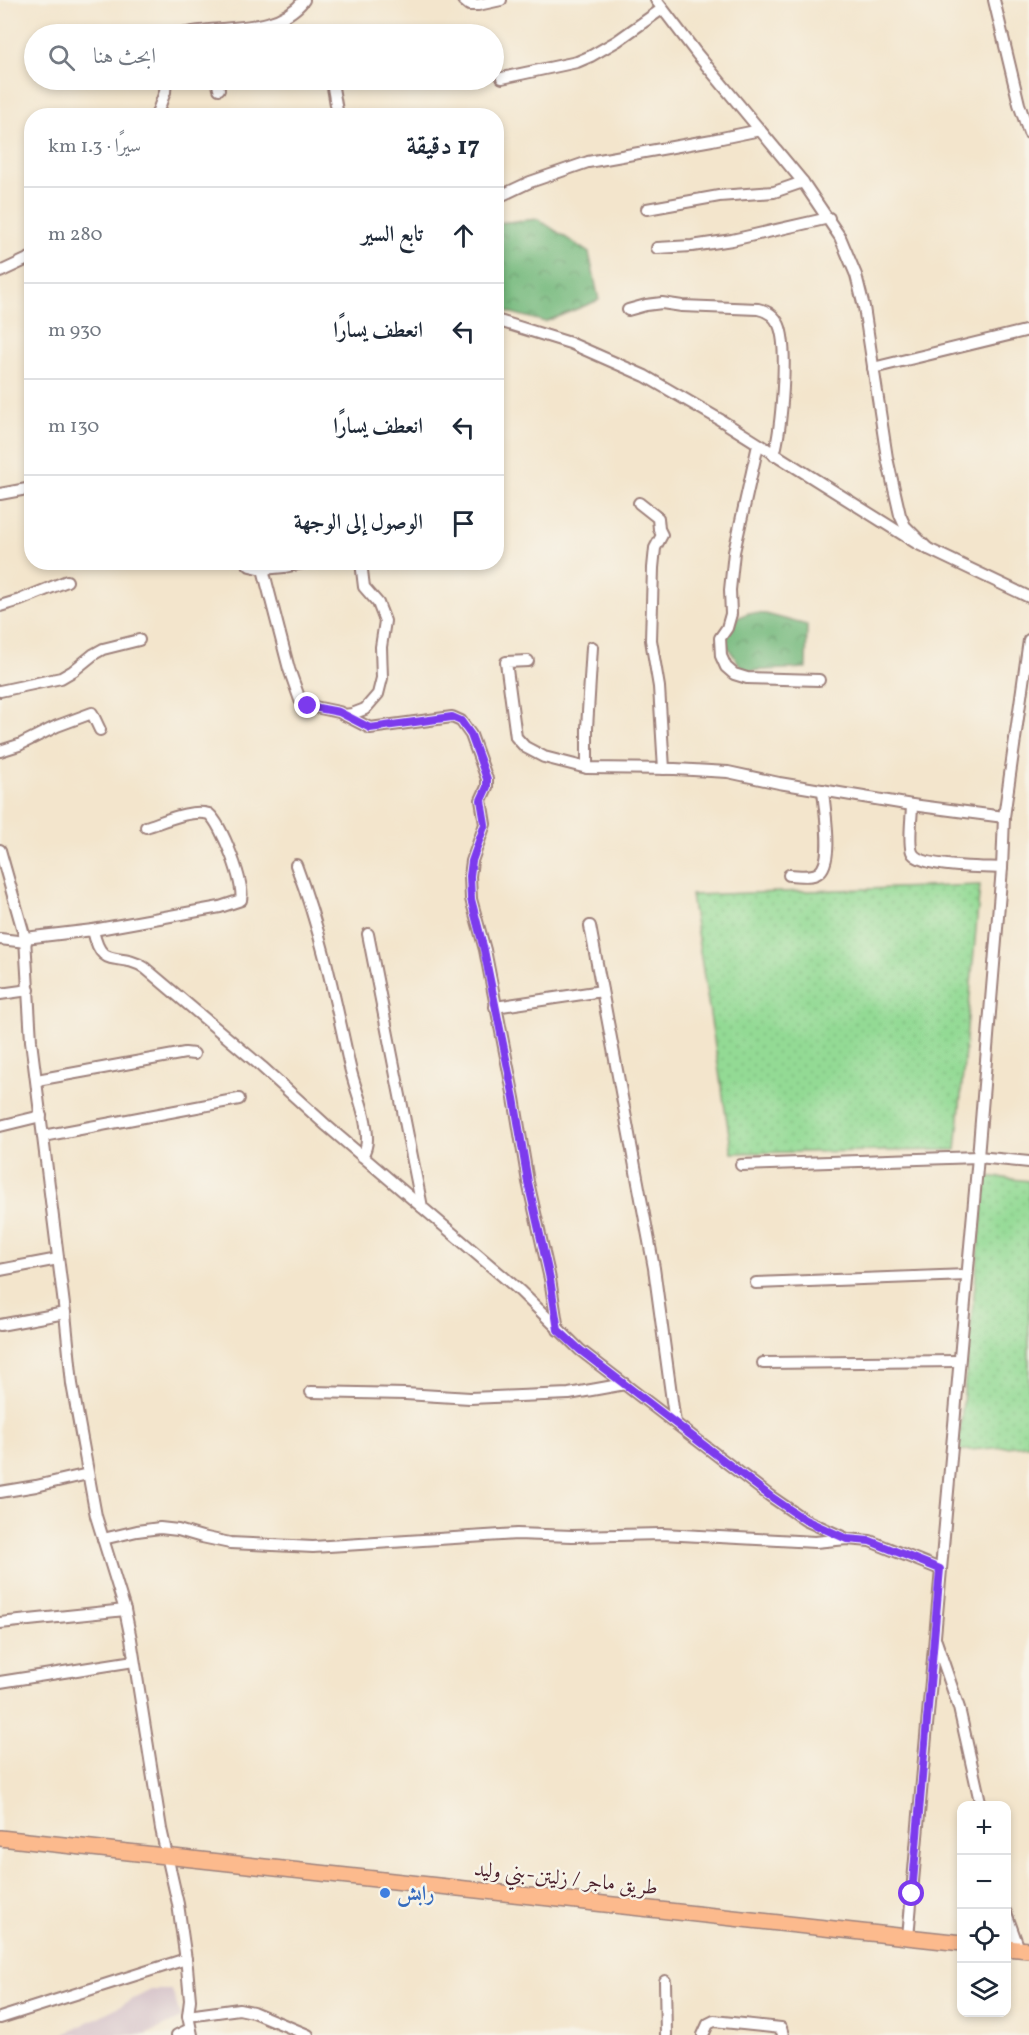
<!DOCTYPE html>
<html lang="ar">
<head>
<meta charset="utf-8">
<style>
  body { margin:0; font-family:Vollkorn,Amiri,serif; background:#f6f6f7; color:#1f2937; direction:rtl }
  .controls { position:absolute; right:18px; bottom:18px; display:grid; overflow:hidden; border-radius:12px; box-shadow:0 3px 9px #0003 }
  .controls button { width:54px; height:54px; display:grid; place-items:center; padding:0; border:0; border-bottom:2px solid #e0e1e3; background:#fff; color:#1f2937; font:30px sans-serif }
  .stop { position:absolute; width:18px; height:18px; margin:-14px; border:4px solid #7c3aed; border-radius:50%; background:#fff }
  .stop.end { background:#7c3aed; border-color:#fff; box-shadow:0 2px 6px #0008 }
  .list { margin:0; padding:0; list-style:none }
  h2 { display:flex; justify-content:space-between; align-items:center; height:78px; margin:0; padding:0 24px; font-size:26px }
  h2 small { font-size:20px; font-weight:400; color:#747a83 }
  .list li { display:grid; grid-template-columns:39px 1fr auto; gap:18px; align-items:center; box-sizing:border-box; height:96px; padding:0 24px; border-top:2px solid #e0e1e3 }
  .list b { display:block; font-size:22px; white-space:nowrap }
  .list em { font-size:20px; font-style:normal; color:#747a83 }
  .icon { flex:none; width:33px; height:33px; fill:none; stroke:currentColor; stroke-width:2; stroke-linecap:round; stroke-linejoin:round }
  .map { position:relative; flex:none; width:1029px; height:2035px; overflow:hidden; direction:ltr }
  .search { position:absolute; background:#fff; box-shadow:0 3px 9px #0003; left:24px; top:24px; width:480px; height:66px; display:flex; align-items:center; gap:15px; box-sizing:border-box; padding:0 21px; border-radius:33px; color:#747a83; font-size:22px }
  .panel { position:absolute; background:#fff; box-shadow:0 3px 9px #0003; left:24px; top:108px; width:480px; height:462px; border-radius:24px; direction:rtl }
  .map>svg:first-child { display:block }
  .industrial { fill:#d2bdc6 }
  .grass { fill:url(#grass-dots); stroke:#6e7c60; stroke-width:1.5 }
  .forest { fill:url(#forest-crowns); stroke:#606c54; stroke-width:1.5 }
  .lines { fill:none; stroke-linecap:round; stroke-linejoin:round }
  .minor-casing { stroke:#9e827c; stroke-width:14 }
  .highway-casing { stroke:#9e827c; stroke-width:18 }
  .minor { stroke:#fff; stroke-width:10 }
  .highway { stroke:#fcba8d; stroke-width:15 }
  .route { stroke:#7c3aed; stroke-width:8 }
  .shop-dot { fill:#3f7fe0; stroke:#f7f3e8; stroke-width:2 }
  .labels { text-anchor:middle; stroke-width:5; stroke-linejoin:round; paint-order:stroke }
  .street-label { font-size:21px; fill:#4a1f2b; stroke:#f7f3e8 }
  .shop-label { font-size:21px; font-weight:bold; fill:#366cbe; stroke:#f7f3e8; text-anchor:start }
</style>
</head>
<body>
<div class="map">
<svg width="1029" height="2035" viewBox="0 0 1029 2035">
  <defs>
    <pattern id="grass-dots" width="8" height="8" patternUnits="userSpaceOnUse" patternTransform="scale(1.5)"><rect width="8" height="8" fill="#93da94"/><path d="M2 2h.1M6 6h.1" fill="none" stroke="#80bb80" stroke-width="1.8" stroke-linecap="round"/></pattern>
    <pattern id="forest-crowns" width="20" height="18" patternUnits="userSpaceOnUse" patternTransform="scale(1.5)"><rect width="20" height="18" fill="#76ba7e"/><path d="M2 6a3 3 0 1 1 6 0M12 15a3 3 0 1 1 6 0" fill="none" stroke="#639767"/></pattern>
  </defs>
  <rect width="100%" height="100%" fill="#f7f3e8"/>
  <filter id="ink" filterUnits="userSpaceOnUse"><feTurbulence type="fractalNoise" baseFrequency=".0167" numOctaves="2"/><feDisplacementMap in="SourceGraphic" scale="12" xChannelSelector="R" yChannelSelector="G"/><feConvolveMatrix kernelMatrix="1 2 1 2 8 2 1 2 1" color-interpolation-filters="sRGB"/></filter>
  <filter id="wash" filterUnits="userSpaceOnUse"><feTurbulence type="fractalNoise" baseFrequency=".008" numOctaves="4" result="noise"/><feDisplacementMap in="SourceGraphic" scale="24" xChannelSelector="R" yChannelSelector="G"/><feGaussianBlur stdDeviation="1.35" result="paint"/><feColorMatrix in="noise" values="0 0 0 0 0 0 0 0 0 0 0 0 0 0 0 0 0 1.4 0 .05"/><feComposite in="paint" operator="in"/></filter>
  <g filter="url(#wash)">
    <rect width="100%" height="100%" fill="#f3e5cc"/>
    <polygon class="industrial" points="151,1990 172,1990 181,2018 146,2035 63,2035"/>
    <g class="grass">
      <polygon points="980,885 956,1150 732,1153 691,895"/>
      <polygon points="986,1176 1029,1181 1029,1445 958,1451"/>
    </g>
    <g class="forest">
      <polygon points="538,219 589,253 599,300 545,322 497,309 497,223"/>
      <polygon points="748,613 766,614 807,625 806,668 744,671 723,640 737,618"/>
    </g>
  </g>
  <g filter="url(#ink)">
    <g class="lines">
      <g class="minor-casing">
        <g id="minor">
          <polyline points="463,0 469,5 478,5 501,0"/>
          <polyline points="656,0 697,54 803,182 840,237 856,275 864,307 887,458 900,515 905,526 928,549"/>
          <polyline points="994,0 1019,104 1029,133"/>
          <path d="M182 34C221 24 276 36 304 0"/>
          <polyline points="502,78 577,62 591,56 617,41 662,9"/>
          <polyline points="217,80 219,89"/>
          <polyline points="332,82 338,116"/>
          <polyline points="156,116 165,92 166,80"/>
          <polyline points="496,198 530,182 588,162 712,140 760,130"/>
          <polyline points="647,209 719,196 774,192 803,182"/>
          <polyline points="657,248 692,246 732,240 829,218"/>
          <polyline points="0,272 32,257"/>
          <path d="M628 310 646 305 662 303 682 306 758 309C768 311 775 316 779 325 789 348 781 430 774 455"/>
          <polyline points="496,320 570,343 645,376 719,419 918,544 1029,597"/>
          <polyline points="873,368 1029,330"/>
          <polyline points="758,445 734,552 730,590 731,614 727,628 720,638 721,656 726,667 734,674 747,678 819,680"/>
          <polyline points="0,494 32,488"/>
          <polyline points="639,503 658,518 659,529 662,535 655,548 653,568 651,640 659,687 664,769"/>
          <polyline points="246,562 250,566 263,569 289,669 300,700 305,705 339,712 370,728 452,717 461,721 471,735 487,779 487,787 481,800 485,824 472,861 470,876 471,899 485,950 514,1098 528,1182 550,1279 558,1330"/>
          <polyline points="263,569 284,567 308,562"/>
          <polyline points="0,606 20,600 67,581"/>
          <polyline points="528,661 506,662 516,737 525,747 544,757 587,768 675,769 728,772 779,783 912,805 1004,817"/>
          <polyline points="0,691 61,678 73,671 94,654 103,649 139,640"/>
          <polyline points="344,715 352,714 365,709 378,694 382,678 381,647 385,621 378,603 364,587 361,562"/>
          <polyline points="0,751 19,745 57,726 92,713 100,730"/>
          <polyline points="587,768 587,728 592,647"/>
          <path d="M912 805C912 816 908 842 912 852 918 868 985 867 1002 868"/>
          <polyline points="0,850 25,938 31,1041 65,1313 72,1384 96,1516 125,1610 131,1639 161,1829 178,1904 187,1967 190,2000 188,2016 192,2035"/>
          <path d="M296 865C321 931 334 994 349 1063 354 1088 367 1113 367 1139 367 1145 366 1150 362 1156"/>
          <path d="M789 875C798 875 810 878 818 873 835 863 824 808 823 790"/>
          <polyline points="590,926 654,1268 675,1423"/>
          <path d="M93 930 220 907 241 900C245 884 222 825 209 814 190 809 165 821 146 827"/>
          <polyline points="368,934 422,1207"/>
          <path d="M25 938 93 930C102 973 118 950 145 968L262 1067 327 1126 520 1291 580 1350 770 1496 805 1520 847 1539"/>
          <polyline points="0,939 26,942"/>
          <polyline points="0,994 29,990"/>
          <polyline points="495,1007 602,991"/>
          <polyline points="37,1080 185,1053 194,1054"/>
          <polyline points="0,1126 41,1116"/>
          <polyline points="43,1136 239,1099"/>
          <polyline points="741,1165 978,1157 1029,1162"/>
          <polyline points="0,1270 58,1259"/>
          <polyline points="756,1283 967,1275"/>
          <polyline points="0,1325 65,1313"/>
          <polyline points="763,1363 959,1361"/>
          <polyline points="311,1392 405,1394 470,1398 569,1394 625,1384"/>
          <polyline points="0,1492 36,1486 88,1474"/>
          <polyline points="103,1539 137,1531 160,1528 178,1530 202,1537 230,1543 313,1547 517,1534 572,1536 662,1534 815,1542 847,1539 870,1541 940,1569"/>
          <polyline points="0,1623 125,1610"/>
          <polyline points="936,1641 959,1708 981,1806"/>
          <polyline points="0,1682 134,1661"/>
          <polyline points="1006,1913 1019,1949"/>
          <polyline points="908,1937 978,1157 1002,868 1004,817 1029,640"/>
          <polyline points="665,1981 666,2035"/>
          <polyline points="188,2016 239,2009 253,2012 308,2035"/>
          <polyline points="0,2018 186,1959"/>
          <polyline points="177,2035 190,2029"/>
          <polyline points="703,2035 708,2024 714,2021 781,2028 783,2035"/>
        </g>
      </g>
      <g class="highway-casing">
        <g id="highway">
          <polyline points="0,1838 962,1943"/>
          <polyline points="1006,1948 1029,1950"/>
        </g>
      </g>
      <use href="#minor" class="minor"/>
      <use href="#highway" class="highway"/>
    </g>
  </g>
  <g class="lines" filter="url(#ink)">
    <polyline class="route" points="308,706 339,712 370,728 452,717 461,721 471,735 487,779 487,787 481,800 485,824 472,861 470,876 471,899 484,950 514,1098 528,1182 550,1279 558,1330 580,1350 770,1496 805,1520 847,1539 870,1541 940,1569 912,1894"/>
  </g>
  <circle class="shop-dot" cx="385" cy="1893" r="6"/>
  <g class="labels">
    <g class="street-label">
      <text transform="translate(566 1878) rotate(6)" y="7">طريق ماجر / زليتن-بني وليد</text>
    </g>
    <g class="shop-label">
      <text x="397" y="1900">رابش</text>
    </g>
  </g>
</svg>
<div class="controls">
<button>+</button>
<button>−</button>
<button><svg class="icon" aria-label="locate" viewBox="0 0 24 24"><circle cx="12" cy="12" r="6"/><path d="M12 2v4M12 18v4M2 12h4M18 12h4"/></svg></button>
<button><svg class="icon" aria-label="layers" viewBox="0 0 24 24"><path d="M12 4l9 5-9 5-9-5zM3 14l9 5 9-5"/></svg></button>
</div>
<div class="stop" style="left:912px;top:1894px"></div>
<div class="stop end" style="left:308px;top:706px"></div>
<div class="search"><svg class="icon" aria-label="search" viewBox="0 0 24 24"><circle cx="10" cy="10" r="6"/><path d="M15 15l6 6"/></svg>ابحث هنا</div>
<section class="panel">
<h2>17 دقيقة<small>سيرًا · 1.3 km</small></h2>
<ul class="list">
<li><svg class="icon" aria-label="ahead" viewBox="0 0 24 24"><path d="M12 20V5M6 11l6-6 6 6"/></svg><div><b>تابع السير</b></div><em>280 m</em></li>
<li><svg class="icon" aria-label="left" viewBox="0 0 24 24"><path d="M17 20v-9H6M10 6l-5 5 5 5"/></svg><div><b>انعطف يسارًا</b></div><em>930 m</em></li>
<li><svg class="icon" aria-label="left" viewBox="0 0 24 24"><path d="M17 20v-9H6M10 6l-5 5 5 5"/></svg><div><b>انعطف يسارًا</b></div><em>130 m</em></li>
<li><svg class="icon" aria-label="arrive" viewBox="0 0 24 24"><path d="M6 21V4h12l-3 4 3 4H6"/></svg><div><b>الوصول إلى الوجهة</b></div></li>
</ul>
</section>
</div>
</body>
</html>
